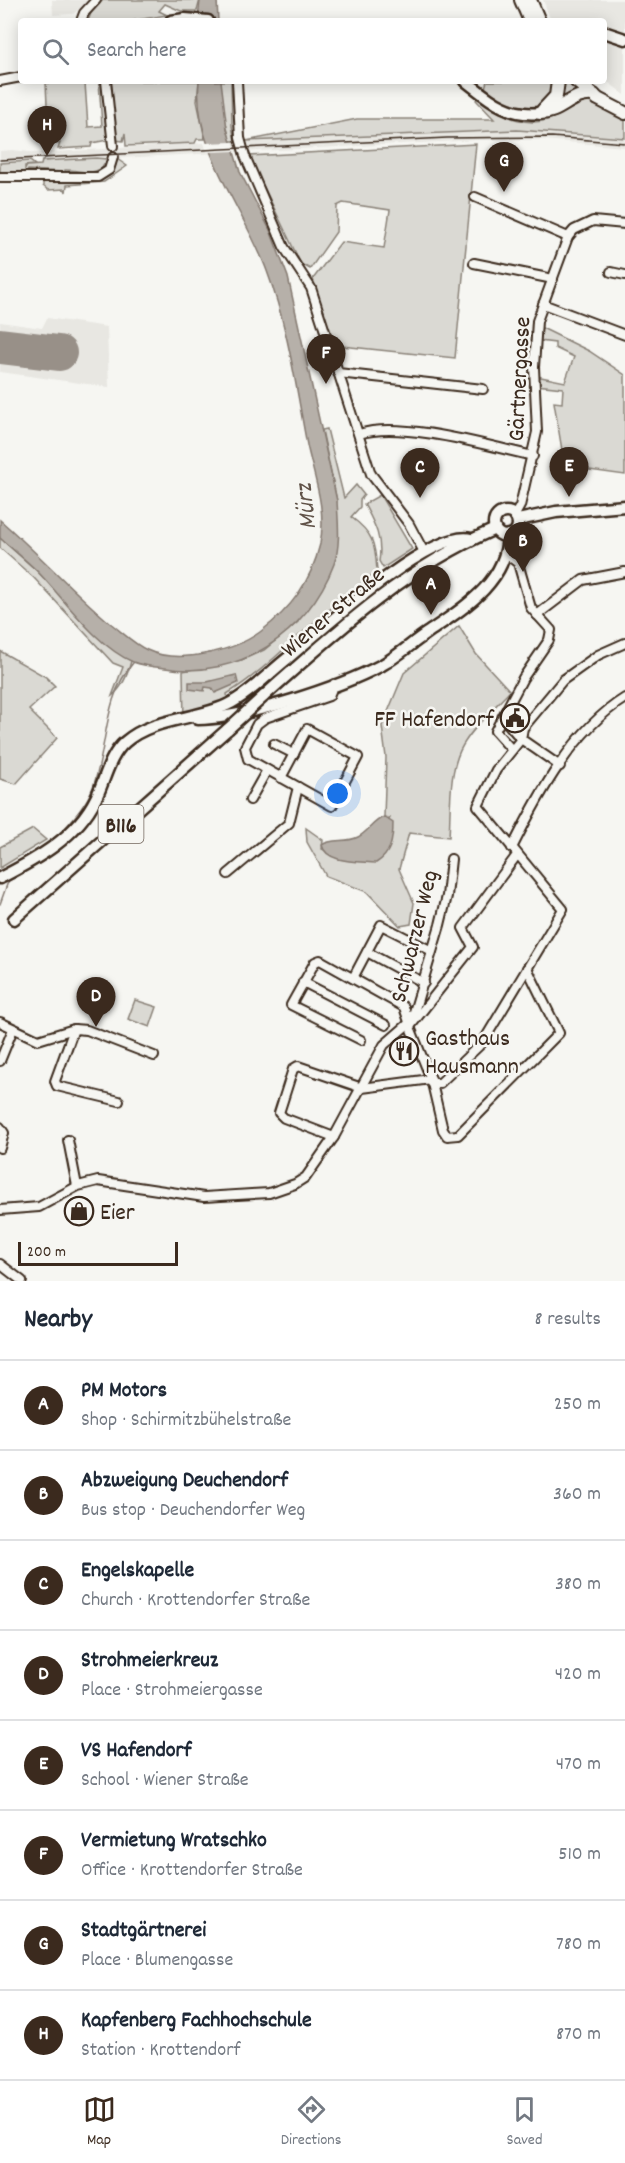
<!DOCTYPE html>
<html lang="en">
<head>
<meta charset="utf-8">
<style>
  body { margin:0; font-family:Dekko,sans-serif; background:#f6f6f7; color:#1f2937 }
  .scale { position:absolute; left:18px; bottom:15px; width:160px; box-sizing:border-box; padding-left:6px; border:3px solid #3b2a1e; border-top:0; font-size:16px; line-height:21px; white-space:nowrap; color:#3b2a1e; -webkit-text-stroke:4px #f6f6f2; paint-order:stroke }
  .you { position:absolute; left:338px; top:794px; width:21px; height:21px; margin:-15px; border:4px solid #fff; border-radius:50%; background:#1a73e8; box-shadow:0 0 0 9px #1a73e833 }
  .badge { display:grid; place-items:center; width:39px; height:39px; border-radius:50%; background:#3b2a1e; color:#fff; font-size:20px; font-weight:700 }
  .pin { position:absolute; translate:-50% -50px; filter:drop-shadow(0 2px 3px #0008) }
  .pin::after { content:''; position:absolute; top:32px; width:21px; height:18px; background:inherit; clip-path:polygon(0 0,100% 0,50% 100%) }
  .list { margin:0; padding:0; list-style:none }
  h2 { display:flex; justify-content:space-between; align-items:center; height:78px; margin:0; padding:0 24px; font-size:26px }
  h2 small { font-size:20px; font-weight:400; color:#747a83 }
  .list li { display:grid; grid-template-columns:39px 1fr auto; gap:18px; align-items:center; box-sizing:border-box; height:90px; padding:0 24px; border-top:2px solid #e0e1e3 }
  .list b { display:block; font-size:22px; white-space:nowrap }
  .list p { margin:0; font-size:20px; white-space:nowrap; color:#747a83 }
  .list em { font-size:20px; font-style:normal; color:#747a83 }
  .icon { flex:none; width:33px; height:33px; fill:none; stroke:currentColor; stroke-width:2; stroke-linecap:round; stroke-linejoin:round }
  .map { position:relative; flex:none; width:625px; height:1281px; overflow:hidden }
  .search { position:absolute; background:#fff; box-shadow:0 3px 15px #0003; left:18px; right:18px; top:18px; height:66px; display:flex; align-items:center; gap:15px; box-sizing:border-box; padding:0 21px; border-radius:6px; color:#747a83; font-size:22px }
  .sheet { height:798px; background:#fff }
  nav { display:flex; justify-content:space-around; align-items:center; box-sizing:border-box; height:84px; border-top:2px solid #e0e1e3; background:#fff; font-size:16px; color:#747a83 }
  nav a { display:grid; justify-items:center; gap:3px }
  nav .on { color:#3b2a1e }
  .map>svg:first-child { display:block }
  .built { fill:#e8e7e2 }
  .green { fill:#dad9d3; stroke:#8a8278; stroke-width:1.5 }
  .water { fill:#b6b0a9; stroke:#857a71; stroke-width:1.5 }
  .pier { fill:#f6f6f2 }
  .lines { fill:none; stroke-linecap:round; stroke-linejoin:round }
  .stream { stroke:#857a71; stroke-width:1.5 }
  .runway { stroke:#989088; stroke-width:36 }
  .minor-casing { stroke:#3b2a1e; stroke-width:12 }
  .major-casing { stroke:#3b2a1e; stroke-width:15 }
  .highway-casing { stroke:#3b2a1e; stroke-width:16 }
  .minor { stroke:#f6f6f2; stroke-width:8 }
  .major { stroke:#f6f6f2; stroke-width:10 }
  .highway { stroke:#f6f6f2; stroke-width:12 }
  .rail { stroke:#3b2a1e; stroke-width:1.5 }
  .major-bridge-casing { stroke:#3b2a1e; stroke-width:15; stroke-linecap:butt }
  .major-bridge { stroke:#f6f6f2; stroke-width:10 }
  .labels { text-anchor:middle; stroke-width:5; stroke-linejoin:round; paint-order:stroke }
  .shield { fill:#f6f6f2; stroke:#73675e; stroke-width:1.5 }
  .shield-label { font-size:22px; font-weight:bold; fill:#3b2a1e }
  .street-label { font-size:24px; fill:#3b2a1e; stroke:#f6f6f2 }
  .poi-label { font-size:24px; fill:#3b2a1e; stroke:#f6f6f2; text-anchor:start }
  .water-label { font-size:26px; font-style:italic; fill:#605248; stroke:#f6f6f2 }
</style>
</head>
<body>
<div class="map">
<svg width="625" height="1281" viewBox="0 0 625 1281">
  <rect width="100%" height="100%" fill="#f6f6f2"/>
  <filter id="ink" filterUnits="userSpaceOnUse"><feTurbulence type="fractalNoise" baseFrequency=".0167" numOctaves="2"/><feDisplacementMap in="SourceGraphic" scale="12" xChannelSelector="R" yChannelSelector="G"/><feConvolveMatrix kernelMatrix="1 2 1 2 8 2 1 2 1" color-interpolation-filters="sRGB"/></filter>
  <g filter="url(#ink)">
    <g class="built">
      <polygon points="52,0 90,0 73,14 53,15"/>
      <polygon points="543,0 625,0 625,95 604,79 604,21 551,21"/>
      <polygon points="517,130 625,138 625,147 544,140 479,140 119,158 98,156 0,161 0,151 13,150 37,153 286,138"/>
      <polygon points="47,318 107,327 109,387 0,372 0,322 42,328"/>
    </g>
    <g class="green">
      <polygon points="103,0 200,0 197,11 181,11 165,4 159,11 167,15 131,21 88,21 91,13"/>
      <polygon points="99,81 101,81 108,140 92,143 91,147 58,149 60,143 56,144 50,138 48,126 46,83 85,83 88,127 102,126"/>
      <polygon points="111,81 199,81 197,101 205,139 197,139 195,143 126,146 125,133 123,141 115,140"/>
      <polygon points="221,81 231,81 232,126 235,141 230,141 221,101"/>
      <path d="M487 81H554V91L539 108C521 110 495 104 485 88Z"/>
      <polygon points="561,81 572,81 578,88 574,94 555,104"/>
      <path d="M478 97C501 117 529 131 559 115 568 110 576 100 587 100 598 101 615 114 625 119V138L517 130 246 141 357 119H494L476 100Z"/>
      <polygon points="476,144 455,358 332,345 313,279 341,242 384,248 390,210 343,203 337,206 336,232 310,269 301,264 249,156"/>
      <path d="M96 158 107 159C100 180 79 169 65 170V172L28 170 27 174H0V163L30 161 35 165 25 166V169L27 166 41 165 42 161Z"/>
      <path d="M117 159 127 166 104 182 67 185 66 192 65 189 48 190 43 186V181C65 181 115 191 117 159Z"/>
      <polygon points="540,327 589,351 625,375 625,475 568,467 568,460 563,456 554,402 562,403 563,388 536,385 536,376 565,382 574,357 555,348 555,343 539,341"/>
      <path d="M327 429 344 498 356 485 364 495 360 500V507L351 517C373 533 375 543 377 570 361 587 342 600 324 614 291 641 263 672 227 694L228 704 184 720 183 671 242 660 264 650 298 622 337 501 322 430Z"/>
      <path d="M380 495 412 549 383 568 379 561C383 538 374 523 364 504Z"/>
      <path d="M0 538 36 570 110 647 131 661C128 674 123 687 112 696L123 667 113 663 34 578 0 548Z"/>
      <path d="M459 626 476 654 510 691C494 708 475 725 463 745 448 770 451 808 449 837L409 833 399 869 414 903 411 924 400 926 367 892 326 876 307 842 306 828 323 840 322 849 354 861H362L390 818 384 817 386 757 382 726 404 673Z"/>
      <polygon points="0,651 46,677 55,686 29,710 57,738 16,784 0,779"/>
      <polygon points="33,829 46,840 0,868 0,847"/>
      <polygon points="135,1000 157,1007 150,1027 128,1019"/>
    </g>
    <g class="water">
      <polygon points="200,0 217,0 218,21 198,21"/>
      <path d="M199 81H221L227 129 240 172 270 230 288 277 337 501C338 521 341 545 334 564 308 633 239 680 165 668 155 667 143 666 133 662 97 647 65 600 38 572 26 560 12 549 0 538V520C38 553 72 591 110 623 122 632 134 644 147 650 178 665 234 651 260 632 291 609 311 582 320 544 327 510 314 477 307 445 296 387 288 327 267 271 244 208 193 152 199 81Z"/>
      <polygon points="236,675 238,683 215,693 212,688 205,687 204,691 189,689 189,682 207,682"/>
      <path d="M384 817 393 823C393 840 391 854 376 863 361 861 326 864 322 845 331 838 347 843 358 837 368 832 374 820 384 817Z"/>
    </g>
    <polygon class="pier" points="233,142 236,151 207,152 204,143"/>
    <g class="lines">
      <g class="stream">
        <path d="M58 836C71 821 86 806 93 787 108 746 103 698 133 663"/>
        <polyline points="26,858 54,839"/>
        <polyline points="0,904 9,879"/>
      </g>
      <polyline class="runway" points="0,346 59,353"/>
      <g class="minor-casing">
        <g id="minor">
          <polyline points="81,21 84,13 96,0"/>
          <polyline points="0,81 21,77"/>
          <polyline points="106,81 113,146"/>
          <polyline points="237,81 240,138 245,156 284,247 311,288 371,474 409,524 424,552"/>
          <polyline points="0,177 98,177 109,170 113,157"/>
          <polyline points="475,197 568,237"/>
          <polyline points="474,263 553,279"/>
          <polyline points="611,272 625,275"/>
          <polyline points="543,304 625,335"/>
          <polyline points="338,373 483,389"/>
          <path d="M359 434C400 420 489 446 533 456"/>
          <polyline points="515,515 520,506 537,432 534,367 537,321 568,237 574,230 593,221 625,224"/>
          <polyline points="506,554 518,563 531,608 551,630 549,640 523,678 495,731 512,750"/>
          <polyline points="537,615 583,580 625,572"/>
          <polyline points="503,718 521,739 560,766"/>
          <polyline points="274,744 294,754"/>
          <polyline points="281,778 307,729 358,757 332,806 248,759 245,747 257,724 265,718 329,696 334,684"/>
          <polyline points="250,800 267,770"/>
          <path d="M512 848C539 794 573 730 625 698"/>
          <polyline points="228,874 289,823 298,787"/>
          <polyline points="367,952 424,983"/>
          <polyline points="353,978 381,925 432,951"/>
          <polyline points="303,982 386,1025"/>
          <polyline points="0,1022 38,1040 74,1029 87,1030 154,1056"/>
          <polyline points="411,1022 440,925 447,896 451,859"/>
          <polyline points="412,1024 473,947 463,928 517,855"/>
          <polyline points="410,1027 431,1079 443,1130 447,1136 458,1135 559,1033 527,968"/>
          <polyline points="74,1029 55,1081 57,1086 119,1101"/>
          <polyline points="361,1040 291,1005 315,962 320,960 404,1007 409,1022"/>
          <polyline points="0,1061 13,1029"/>
          <polyline points="431,1083 440,1083 483,1042 563,909 478,806 496,770 521,739 523,728 563,680 598,655 625,643"/>
          <polyline points="0,1127 4,1133 0,1148"/>
          <polyline points="334,1137 284,1118 279,1113 293,1069 298,1066 362,1088 431,1079"/>
          <polyline points="68,1140 77,1186"/>
          <polyline points="0,1210 39,1207 78,1186 98,1181 204,1197 269,1193 295,1184 306,1177 334,1137 384,1045 407,1025"/>
          <polyline points="0,1264 22,1281"/>
        </g>
      </g>
      <g class="major-casing">
        <g id="major">
          <polyline points="171,21 185,19 208,21"/>
          <polyline points="604,32 625,39"/>
          <path d="M466 81C489 99 508 117 540 113"/>
          <circle cx="506" cy="524" r="12"/>
          <polyline points="518,520 556,512 625,506"/>
          <path d="M263 697C338 630 402 570 495 529"/>
          <path d="M198 719C247 718 338 688 382 665 398 656 412 643 427 633 462 609 507 583 508 535"/>
          <path d="M0 878C37 859 77 837 96 798 105 780 109 756 125 742 152 718 195 720 227 705 248 695 269 673 288 658 320 631 431 529 471 539"/>
          <polyline points="14,919 228,729"/>
        </g>
      </g>
      <g class="highway-casing">
        <g id="highway">
          <polyline points="521,0 530,21"/>
          <polyline points="530,0 539,21"/>
          <polyline points="576,81 598,99 625,113"/>
          <polyline points="543,110 556,96 558,81"/>
          <path d="M540 113C560 114 572 92 594 95"/>
        </g>
      </g>
      <use href="#minor" class="minor"/>
      <use href="#major" class="major"/>
      <use href="#highway" class="highway"/>
      <polyline class="rail" points="0,160 447,138 552,137 625,143"/>
      <g class="major-bridge-casing">
        <polyline id="major-bridge" points="228,729 263,697"/>
      </g>
      <use href="#major-bridge" class="major-bridge"/>
    </g>
  </g>
  <defs>
    <g id="civic-ring" transform="scale(1.5)"><circle r="9.5" fill="#f6f6f2" stroke="#3b2a1e" stroke-width="1.5"/><path d="M-.6-6.5H3V-4.5H.6V-3L4-1V1h2V6H-6V1h2V-1L-.6-3ZM-1.2 2.5V6h2.4V2.5Z" fill="#3b2a1e"/></g>
    <g id="restaurant-ring" transform="scale(1.5)"><circle r="9.5" fill="#f6f6f2" stroke="#3b2a1e" stroke-width="1.5"/><path d="M-5-6h1v4h1v-4h1v4h1v-4h1v5L-1.5 .5V6h-2V.5L-5-1ZM5-6V6H3V1.5H1.5Q1.5-4 5-6Z" fill="#3b2a1e"/></g>
    <g id="shop-ring" transform="scale(1.5)"><circle r="9.5" fill="#f6f6f2" stroke="#3b2a1e" stroke-width="1.5"/><path d="M-5-2.5h2.3a2.7 3.5 0 0 1 5.4 0H5L5.5 6h-11ZM-1.5-2.5h3a1.5 2.3 0 0 0-3 0Z" fill="#3b2a1e"/></g>
  </defs>
  <g fill-rule="evenodd">
    <use href="#civic-ring" x="515" y="718"/>
    <use href="#restaurant-ring" x="404" y="1051"/>
    <use href="#shop-ring" x="79" y="1211"/>
  </g>
  <g class="labels">
    <rect class="shield" x="98.5" y="805" width="45" height="38" rx="4.5"/>
    <g class="shield-label">
      <text x="121" y="832">B116</text>
    </g>
    <g class="street-label">
      <text transform="translate(518 379) rotate(-87)" y="8">Gärtnergasse</text>
      <text transform="translate(332 611) rotate(-40)" y="8">Wiener Straße</text>
      <text transform="translate(413 936) rotate(-76)" y="8">Schwarzer Weg</text>
    </g>
    <g class="poi-label">
      <text x="494" y="726" text-anchor="end">FF Hafendorf</text>
      <text x="425" y="1045">Gasthaus<tspan x="425" dy="28">Hausmann</tspan></text>
      <text x="100" y="1219">Eier</text>
    </g>
    <g class="water-label">
      <text transform="translate(304 507) rotate(-96)" y="9">Mürz</text>
    </g>
  </g>
</svg>
<div class="scale">200 m</div>
<div class="you"></div>
<div class="pin badge" style="left:431px;top:615px">A</div>
<div class="pin badge" style="left:523px;top:572px">B</div>
<div class="pin badge" style="left:420px;top:498px">C</div>
<div class="pin badge" style="left:96px;top:1027px">D</div>
<div class="pin badge" style="left:569px;top:497px">E</div>
<div class="pin badge" style="left:326px;top:384px">F</div>
<div class="pin badge" style="left:504px;top:192px">G</div>
<div class="pin badge" style="left:47px;top:156px">H</div>
<div class="search"><svg class="icon" aria-label="search" viewBox="0 0 24 24"><circle cx="10" cy="10" r="6"/><path d="M15 15l6 6"/></svg>Search here</div>
</div>
<section class="sheet">
<h2>Nearby<small>8 results</small></h2>
<ul class="list">
<li><span class="badge">A</span><div><b>PM Motors</b><p>Shop · Schirmitzbühelstraße</p></div><em>250 m</em></li>
<li><span class="badge">B</span><div><b>Abzweigung Deuchendorf</b><p>Bus stop · Deuchendorfer Weg</p></div><em>360 m</em></li>
<li><span class="badge">C</span><div><b>Engelskapelle</b><p>Church · Krottendorfer Straße</p></div><em>380 m</em></li>
<li><span class="badge">D</span><div><b>Strohmeierkreuz</b><p>Place · Strohmeiergasse</p></div><em>420 m</em></li>
<li><span class="badge">E</span><div><b>VS Hafendorf</b><p>School · Wiener Straße</p></div><em>470 m</em></li>
<li><span class="badge">F</span><div><b>Vermietung Wratschko</b><p>Office · Krottendorfer Straße</p></div><em>510 m</em></li>
<li><span class="badge">G</span><div><b>Stadtgärtnerei</b><p>Place · Blumengasse</p></div><em>780 m</em></li>
<li><span class="badge">H</span><div><b>Kapfenberg Fachhochschule</b><p>Station · Krottendorf</p></div><em>870 m</em></li>
</ul>
</section>
<nav>
<a class="on"><svg class="icon" aria-label="map" viewBox="0 0 24 24"><path d="M3 6l6-2 6 2 6-2v14l-6 2-6-2-6 2zM9 4v14M15 6v14"/></svg>Map</a>
<a><svg class="icon" aria-label="directions" viewBox="0 0 24 24"><path d="M12 3l9 9-9 9-9-9zM9 14v-3h6M13 9l2 2-2 2"/></svg>Directions</a>
<a><svg class="icon" aria-label="saved" viewBox="0 0 24 24"><path d="M7 4h10v16l-5-4-5 4z"/></svg>Saved</a>
</nav>
</body>
</html>
